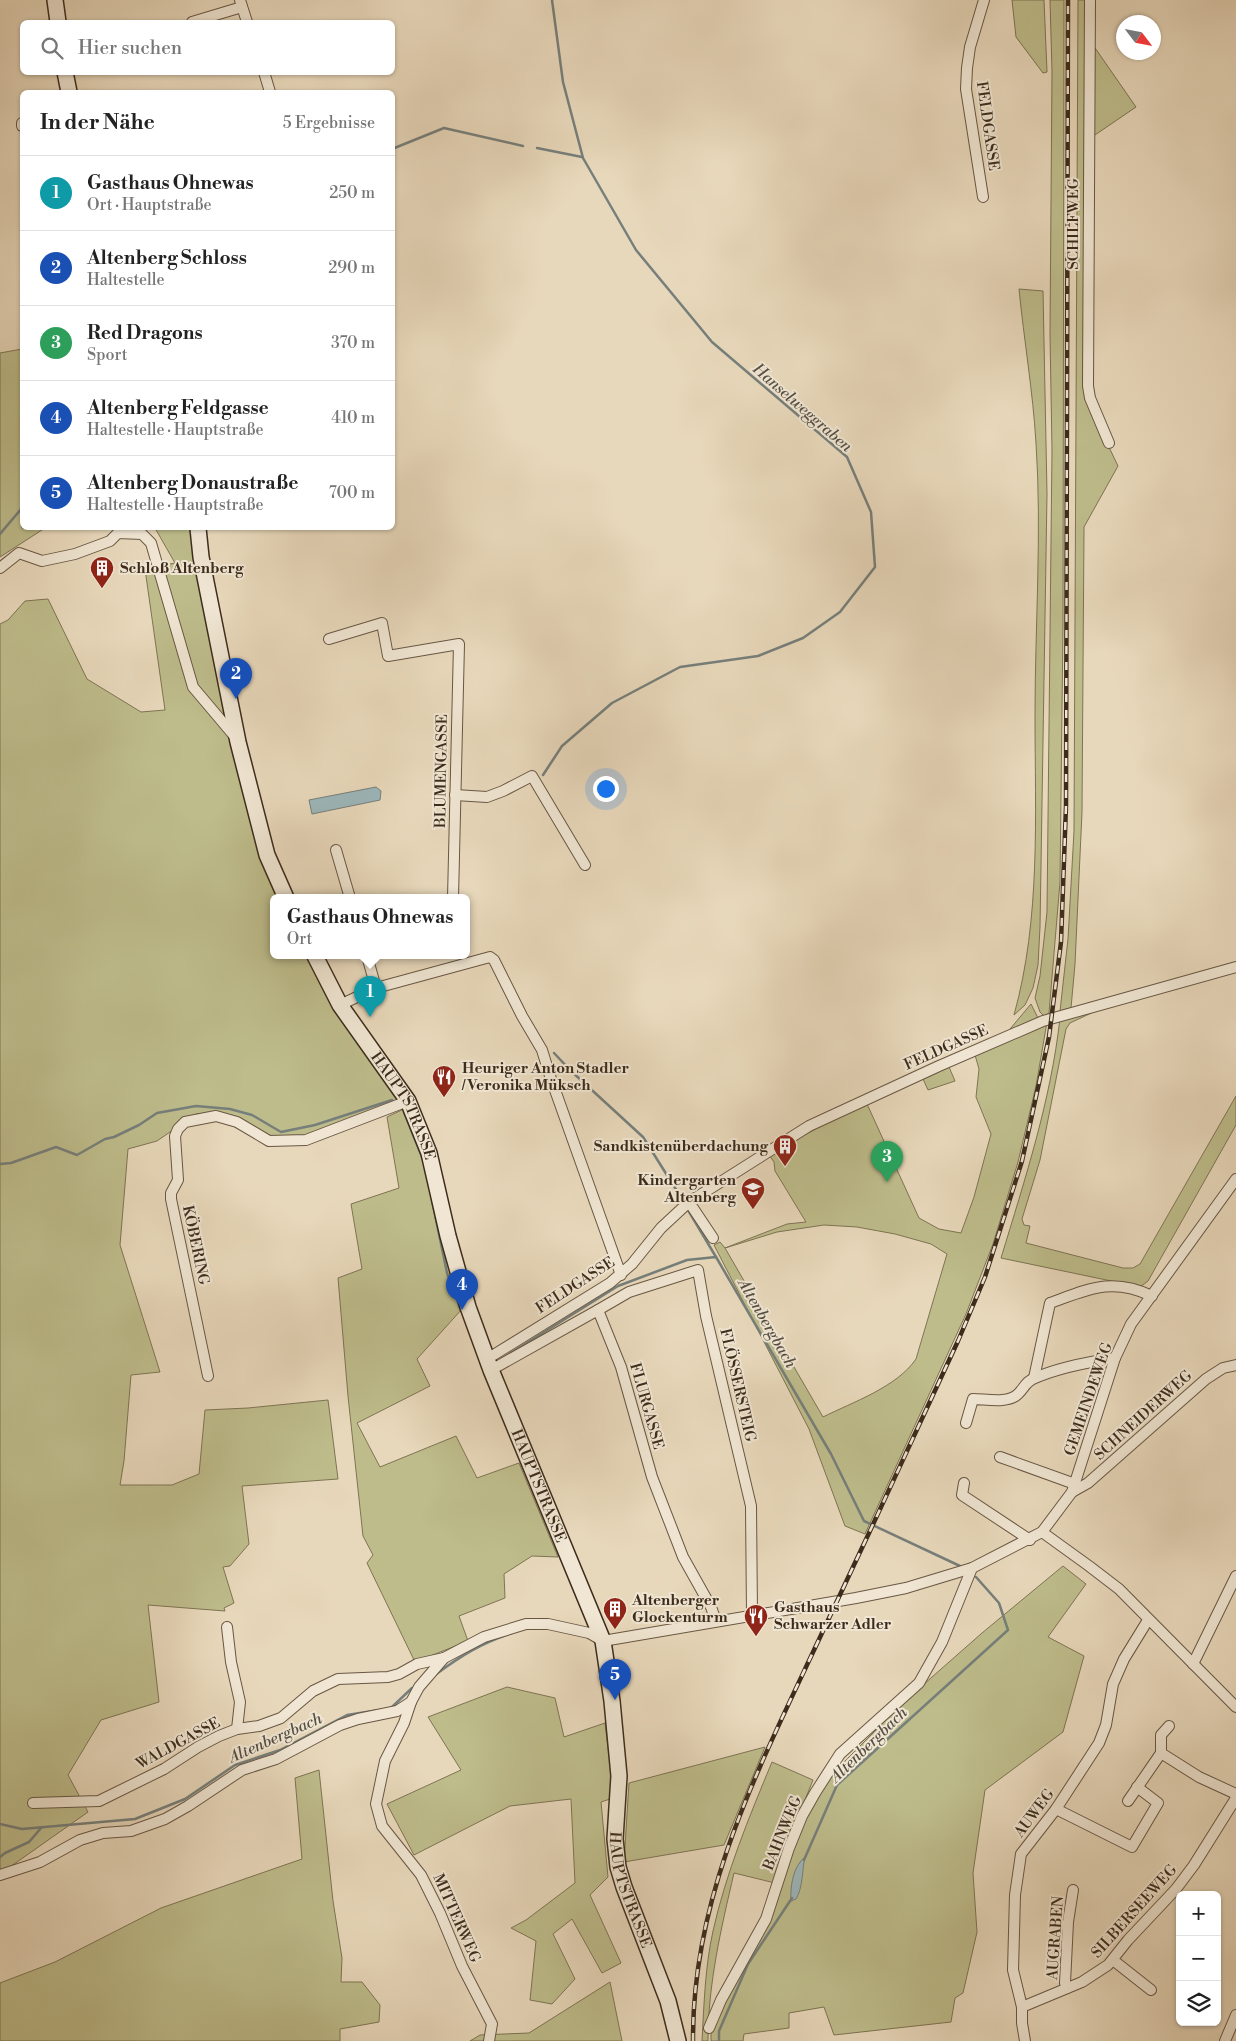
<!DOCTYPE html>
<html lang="de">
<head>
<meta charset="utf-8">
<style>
  body { margin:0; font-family:"Libre Bodoni",serif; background:#f6f6f6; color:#222 }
  .controls { position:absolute; right:15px; bottom:15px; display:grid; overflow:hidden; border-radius:8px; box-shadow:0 1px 4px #0004 }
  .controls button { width:45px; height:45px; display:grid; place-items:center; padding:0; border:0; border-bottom:1px solid #e0e0e0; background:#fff; color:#222; font:25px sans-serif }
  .compass { position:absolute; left:1116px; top:15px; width:45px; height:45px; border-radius:50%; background:#fff; box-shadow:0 1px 4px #0004; rotate:122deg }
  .you { position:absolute; left:605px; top:788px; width:18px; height:18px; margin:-12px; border:4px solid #fff; border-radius:50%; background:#1a73e8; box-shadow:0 0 0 8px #1a73e833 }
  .badge { display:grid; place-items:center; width:32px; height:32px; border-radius:50%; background:#8f2418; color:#fff; font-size:16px; font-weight:700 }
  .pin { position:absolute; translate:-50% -41px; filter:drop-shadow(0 1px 2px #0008) }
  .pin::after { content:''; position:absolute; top:26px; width:18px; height:15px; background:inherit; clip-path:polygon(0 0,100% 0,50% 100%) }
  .popup { position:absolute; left:270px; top:894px; width:200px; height:65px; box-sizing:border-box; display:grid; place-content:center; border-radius:8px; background:#fff; filter:drop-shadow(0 1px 4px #0005); font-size:16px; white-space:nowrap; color:#767676 }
  .popup b { font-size:19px; color:#222 }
  .popup::after { content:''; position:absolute; left:50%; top:100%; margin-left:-10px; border:10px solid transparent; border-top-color:#fff }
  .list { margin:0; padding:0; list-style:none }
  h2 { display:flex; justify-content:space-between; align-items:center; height:65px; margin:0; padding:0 20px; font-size:21px }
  h2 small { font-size:16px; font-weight:400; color:#767676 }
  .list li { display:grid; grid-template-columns:32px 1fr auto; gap:15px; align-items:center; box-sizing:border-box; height:75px; padding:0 20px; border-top:1px solid #e0e0e0 }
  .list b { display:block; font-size:19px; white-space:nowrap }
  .list p { margin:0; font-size:16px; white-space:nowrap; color:#767676 }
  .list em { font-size:16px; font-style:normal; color:#767676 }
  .icon { flex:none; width:28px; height:28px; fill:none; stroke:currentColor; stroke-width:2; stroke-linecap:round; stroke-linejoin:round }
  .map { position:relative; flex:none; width:1236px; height:2041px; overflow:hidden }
  .search { position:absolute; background:#fff; box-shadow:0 1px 4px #0004; left:20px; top:20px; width:375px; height:55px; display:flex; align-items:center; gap:12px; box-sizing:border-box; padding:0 18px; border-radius:8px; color:#767676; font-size:19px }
  .panel { position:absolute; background:#fff; box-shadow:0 1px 4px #0004; left:20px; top:90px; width:375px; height:440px; border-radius:8px }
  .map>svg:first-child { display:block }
  .green { fill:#bebc8b; stroke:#7e7454; fill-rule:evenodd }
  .water { fill:#9cb7bb; stroke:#767f7b }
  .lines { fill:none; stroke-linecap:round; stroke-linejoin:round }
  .stream { stroke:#767f7b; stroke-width:2.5 }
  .street-casing { stroke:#685744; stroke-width:12 }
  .secondary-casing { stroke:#3d2c1c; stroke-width:18 }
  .street { stroke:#f0e6d3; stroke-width:10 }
  .secondary { stroke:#f0e6d3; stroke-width:15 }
  .rail-casing { stroke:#3d2c1c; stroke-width:4.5 }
  .rail { stroke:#f0e6d3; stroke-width:2.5; stroke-dasharray:8; stroke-linecap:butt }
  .labels { text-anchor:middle; stroke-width:4; stroke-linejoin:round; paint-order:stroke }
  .street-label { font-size:15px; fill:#3d2c1c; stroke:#f0e6d3 }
  .poi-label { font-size:15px; font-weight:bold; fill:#3d2c1c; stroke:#f0e6d3; text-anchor:start }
  .water-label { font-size:16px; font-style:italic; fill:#554f44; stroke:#f0e6d3 }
</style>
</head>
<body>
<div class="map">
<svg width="1236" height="2041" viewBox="0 0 1236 2041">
  <rect width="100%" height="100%" fill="#e8d8bb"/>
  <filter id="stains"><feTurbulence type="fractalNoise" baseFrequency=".004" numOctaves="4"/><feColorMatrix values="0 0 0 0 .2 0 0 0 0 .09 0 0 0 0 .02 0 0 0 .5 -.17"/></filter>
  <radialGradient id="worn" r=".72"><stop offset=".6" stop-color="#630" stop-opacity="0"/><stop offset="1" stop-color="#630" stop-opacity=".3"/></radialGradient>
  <g class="green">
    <polygon points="1012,0 1044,0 1047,72 1043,73 1016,37"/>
    <polygon points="1050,0 1064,0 1063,624 1060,882 1049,1013 1044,1016 1040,1012 1035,998 1040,976 1047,912 1052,450 1050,334 1052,71"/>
    <polygon points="1078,0 1086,0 1085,397 1118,466 1084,527 1082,812 1075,964 1071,1008 1060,1011 1068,939 1074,831"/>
    <polygon points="1093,45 1136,107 1092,137"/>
    <path d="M1019 289 1043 291 1047 494 1040 927 1038 965 1033 988 1025 1005 1014 1015C1041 918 1035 815 1035 715 1035 625 1042 533 1036 443 1033 392 1024 340 1019 289Z"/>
    <polygon points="22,349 22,528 45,528 0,557 0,353"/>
    <polygon points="155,528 194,528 232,731 196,686 160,566 175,563"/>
    <polygon points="155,567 190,688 235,741 283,898 274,898 274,956 312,956 403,1100 301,1137 269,1138 215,1112 196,1114 157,1141 128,1149 120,1245 160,1372 131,1375 124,1461 120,1485 172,1485 199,1474 205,1410 248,1408 328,1400 338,1479 242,1486 249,1544 230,1566 223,1567 234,1603 224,1608 225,1611 148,1605 159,1702 101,1720 68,1775 88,1812 0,1874 0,624 8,620 25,601 48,599 87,679 141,712 165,710 145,569"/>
    <polygon points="1031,1004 1039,1020 1005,1035"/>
    <path d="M1102 1008 1070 1023 1066 1029 1040 1160 1022 1219 1024 1225 1030 1226 1026 1243 1123 1268H1133L1140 1264 1236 1096V1125L1148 1281 1140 1287 1001 1258C1025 1179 1051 1100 1060 1018Z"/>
    <path d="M1047 1022 1036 1086 1018 1162 993 1244 966 1314 865 1534 845 1526 809 1429 714 1245 720 1242 725 1248 787 1224 806 1222 775 1171 774 1162 769 1155 835 1118 867 1104 919 1218 939 1229 961 1233 974 1197 991 1134 976 1097 979 1069 975 1055ZM824 1225 857 1227 895 1234 931 1244 947 1254 916 1359C897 1387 853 1402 823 1417L725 1248 777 1232Z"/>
    <polygon points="949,1067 955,1081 928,1090 923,1079"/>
    <polygon points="406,1108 430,1172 462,1309 417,1359 430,1386 357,1423 380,1467 456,1436 477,1478 519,1463 558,1557 532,1556 504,1574 505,1598 459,1616 468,1641 415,1662 367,1563 373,1555 363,1536 348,1396 338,1278 362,1269 351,1204 399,1188 387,1117"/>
    <polygon points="1063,1566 1086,1584 1048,1637 1084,1656 1063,1732 985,1790 973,1873 977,1932 963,1993 955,1998 951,2022 834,2035 824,2007 789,2013 789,2028 744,2034 743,2041 711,2041 711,2030 789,1862 805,1816 832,1774 907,1699 982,1633"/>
    <polygon points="507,1687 555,1698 564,1737 605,1723 612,1780 610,1799 601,1802 608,1877 590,1895 621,1963 602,1973 572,1919 553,1934 575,1979 552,2004 530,2000 536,1941 511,1928 526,1920 575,1883 571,1799 510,1806 414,1855 387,1804 461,1770 428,1717"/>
    <polygon points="765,1747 724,1845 624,1862 629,1783"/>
    <path d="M772 1762 813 1780 787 1844 775 1883 734 1873C721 1929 708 1984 708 2041H702C704 2005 705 1967 713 1931 726 1873 749 1817 772 1762Z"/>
    <polygon points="319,1770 333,1901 342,1958 341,1982 362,1982 380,2005 379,2022 340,2029 340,2041 0,2041 0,1983 55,1962 161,1908 302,1859 295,1778"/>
    <polygon points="610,1982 622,2041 470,2041 480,2035 529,2033"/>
  </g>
  <g class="water">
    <polygon points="376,787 381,791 380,800 312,814 309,800"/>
    <path d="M805 1857C802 1870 803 1888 796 1899L791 1901C790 1887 793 1866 805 1857Z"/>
  </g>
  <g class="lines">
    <g class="stream">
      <polyline points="537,148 582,157"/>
      <polyline points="392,149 444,128 523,146"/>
      <polyline points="0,534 22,508"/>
      <polyline points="543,775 562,746 612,703 680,667 758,656 803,638 840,612 875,567 871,512 847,457 712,342 636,250 583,158 563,82 552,0"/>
      <polyline points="554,1053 570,1070 643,1137 682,1199"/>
      <polyline points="404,1112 424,1162"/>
      <polyline points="0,1164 11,1163 56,1147 77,1155 105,1139 114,1137 139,1125 157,1113 196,1106 230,1109 252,1115 281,1132 315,1125 392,1100"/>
      <polyline points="432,1200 447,1273 461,1310"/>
      <polyline points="688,1210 716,1257"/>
      <polyline points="501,1359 618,1286 687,1260 716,1257 831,1454 864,1521 960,1566"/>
      <path d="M435 1675C462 1655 480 1644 512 1633"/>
      <polyline points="392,1707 412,1688"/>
      <polyline points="0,1824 22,1829 135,1819 185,1799 235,1765 280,1750 347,1715 379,1710"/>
      <polyline points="0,1857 5,1853 29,1842 41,1828"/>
      <polyline points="804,1860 837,1785 1008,1630 999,1603 976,1577"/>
      <polyline points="719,2041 719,2031 748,1964 792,1898"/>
    </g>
    <g class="street-casing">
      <g id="street">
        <polyline points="240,0 247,22"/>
        <polyline points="1090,0 1088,386 1090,398 1109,443"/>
        <polyline points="192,22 242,7"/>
        <polyline points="264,72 270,92"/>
        <polyline points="22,123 22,126"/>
        <polyline points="983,197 966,89 967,68 970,47 984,0"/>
        <polyline points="0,568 19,553 42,561 75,554 110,541 118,533 142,534 151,543 193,687 236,738"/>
        <polyline points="329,639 382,623 388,656 459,644 453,898"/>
        <polyline points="455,795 487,797 503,791 532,776 585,865"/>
        <polyline points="336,850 350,898"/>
        <polyline points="367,956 376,988"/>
        <polyline points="340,1005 376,988 490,957 494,960 522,1016 542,1050 550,1076 621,1275"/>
        <polyline points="689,1202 713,1238"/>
        <polyline points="598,1310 629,1292 698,1270 706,1316 751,1506 752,1614"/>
        <polyline points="487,1359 610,1283 632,1264 661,1228 689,1202 809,1126 939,1066 1043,1021 1236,967"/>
        <polyline points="491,1370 598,1310 621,1367 652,1477 683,1557 711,1607 716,1621"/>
        <polyline points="208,1376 171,1199 171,1193 178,1180 175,1136 178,1129 185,1122 216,1116 237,1122 269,1141 306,1140 408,1101"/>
        <path d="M1034 1378 1050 1303C1089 1289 1112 1277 1152 1296"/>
        <path d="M966 1423 973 1399C986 1399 1008 1404 1018 1394 1025 1387 1026 1381 1035 1378 1060 1367 1088 1362 1115 1358"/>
        <polyline points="1000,1457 1075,1484"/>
        <polyline points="964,1483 962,1495 1030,1540"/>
        <polyline points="1072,1492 1088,1483 1206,1379 1223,1368 1236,1365"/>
        <polyline points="1042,1532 1089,1566 1119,1589 1236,1707"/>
        <polyline points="227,1627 231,1662 240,1702 237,1729"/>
        <polyline points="1193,1664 1236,1576"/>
        <polyline points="411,1702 404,1723 385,1761 376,1804 382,1826 421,1875 440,1913 462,1966 492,2024 489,2041"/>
        <polyline points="1161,1753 1161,1735 1169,1726"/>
        <polyline points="1128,1801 1161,1753 1199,1777 1236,1794"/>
        <polyline points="33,1803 99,1801 164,1769 198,1747 219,1736 237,1729 259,1726 281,1718 313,1691 338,1679 388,1677 399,1674 417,1664 444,1658"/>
        <polyline points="1056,1809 1132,1847 1158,1803 1137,1787"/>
        <polyline points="0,1875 40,1862 80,1840 103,1833 131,1831 165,1819 188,1806 242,1770 276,1759 340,1725 358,1719 397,1711 411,1702 419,1687 444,1658 484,1637 526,1624 548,1624 589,1633 603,1641 856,1598 906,1588 972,1568 1042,1532 1072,1492 1115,1358 1131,1324 1236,1179"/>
        <polyline points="1113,1960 1151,1990"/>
        <polyline points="1067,1988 1065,1983 1068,1922 1073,1890"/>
        <polyline points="1022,2007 1082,1982 1108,1965 1128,1940 1176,1889 1194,1865 1236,1798"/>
        <polyline points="709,2028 721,2000 766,1919 789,1848 802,1816 815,1793 840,1754 919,1683 942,1642 972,1568"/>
        <polyline points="1025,2041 1022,2023 1022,2007 1013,1970 1015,1895 1021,1854 1056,1809 1099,1743 1106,1725 1113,1684 1124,1659 1148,1620"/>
        <polyline points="1225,2041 1236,2015"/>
      </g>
    </g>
    <g class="secondary-casing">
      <g id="secondary">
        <polyline points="55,0 58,22"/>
        <polyline points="65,72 69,92"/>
        <polyline points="198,528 201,557 238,742 267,855 286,898"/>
        <path id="s1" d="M315 956 340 1005 408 1101 429 1153 448 1236 468 1307 491 1370 603 1641 612 1701 619 1776 615 1839 618 1867 624 1887 668 2001 678 2041"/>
      </g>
    </g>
    <use href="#street" class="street"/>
    <use href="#secondary" class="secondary"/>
    <g class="rail-casing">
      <path id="rail" d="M693 2041C692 1892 761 1764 822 1633 868 1536 913 1438 958 1341L985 1277 1022 1161 1049 1037 1061 942 1066 806 1068 0"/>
    </g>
    <use href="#rail" class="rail"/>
  </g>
  <defs>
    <g id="building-pin" transform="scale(1.25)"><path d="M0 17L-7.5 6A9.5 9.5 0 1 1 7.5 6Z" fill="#8f2418" stroke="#f0e6d3"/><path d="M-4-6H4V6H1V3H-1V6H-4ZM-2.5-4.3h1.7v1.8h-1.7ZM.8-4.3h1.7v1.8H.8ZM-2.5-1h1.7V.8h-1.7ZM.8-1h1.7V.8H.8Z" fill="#fff"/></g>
    <g id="restaurant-pin" transform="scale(1.25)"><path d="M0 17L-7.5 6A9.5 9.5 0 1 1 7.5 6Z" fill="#8f2418" stroke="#f0e6d3"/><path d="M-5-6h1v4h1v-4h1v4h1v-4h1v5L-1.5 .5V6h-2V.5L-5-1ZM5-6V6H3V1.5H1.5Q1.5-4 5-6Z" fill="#fff"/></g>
    <g id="school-pin" transform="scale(1.25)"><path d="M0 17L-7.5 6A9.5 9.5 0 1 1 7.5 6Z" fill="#8f2418" stroke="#f0e6d3"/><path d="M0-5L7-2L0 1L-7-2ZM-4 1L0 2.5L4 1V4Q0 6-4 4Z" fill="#fff"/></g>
  </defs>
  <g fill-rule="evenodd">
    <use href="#building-pin" x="102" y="568"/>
    <use href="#restaurant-pin" x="444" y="1077"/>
    <use href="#building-pin" x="785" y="1146"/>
    <use href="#school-pin" x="753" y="1189"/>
    <use href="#building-pin" x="615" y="1609"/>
    <use href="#restaurant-pin" x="756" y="1616"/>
  </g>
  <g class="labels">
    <g class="street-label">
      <text transform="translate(988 126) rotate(82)" y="5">FELDGASSE</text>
      <text transform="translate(1073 224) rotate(-90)" y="5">SCHILFWEG</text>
      <text transform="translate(441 771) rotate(-89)" y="5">BLUMENGASSE</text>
      <text transform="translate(946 1047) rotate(-24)" y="5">FELDGASSE</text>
      <text dy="5" stroke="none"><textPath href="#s1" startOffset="175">HAUPTSTRASSE</textPath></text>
      <text transform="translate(196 1245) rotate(78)" y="5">KÖBERING</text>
      <text transform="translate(575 1285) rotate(-33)" y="5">FELDGASSE</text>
      <text transform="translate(738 1385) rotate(77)" y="5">FLÖSSERSTEIG</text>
      <text transform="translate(1088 1399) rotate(-71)" y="5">GEMEINDEWEG</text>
      <text transform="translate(647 1406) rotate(74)" y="5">FLURGASSE</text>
      <text transform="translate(1143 1415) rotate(-42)" y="5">SCHNEIDERWEG</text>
      <text dy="5" stroke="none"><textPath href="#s1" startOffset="580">HAUPTSTRASSE</textPath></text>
      <text transform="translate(178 1743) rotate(-28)" y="5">WALDGASSE</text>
      <text transform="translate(1034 1813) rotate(-53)" y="5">AUWEG</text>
      <text transform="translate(782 1833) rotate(-68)" y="5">BAHNWEG</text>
      <text dy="5" stroke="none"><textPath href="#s1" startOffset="1000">HAUPTSTRASSE</textPath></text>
      <text transform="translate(1134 1911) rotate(-48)" y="5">SILBERSEEWEG</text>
      <text transform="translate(457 1918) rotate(66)" y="5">MITTERWEG</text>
      <text transform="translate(1055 1938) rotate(-86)" y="5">AUGRABEN</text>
    </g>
    <g class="poi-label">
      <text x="120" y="573">Schloß Altenberg</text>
      <text x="462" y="1073">Heuriger Anton Stadler<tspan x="462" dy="17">/ Veronika Müksch</tspan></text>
      <text x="768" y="1151" text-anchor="end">Sandkistenüberdachung</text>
      <text x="736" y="1185" text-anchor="end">Kindergarten<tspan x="736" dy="17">Altenberg</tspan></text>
      <text x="632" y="1605">Altenberger<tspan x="632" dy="17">Glockenturm</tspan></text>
      <text x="774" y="1612">Gasthaus<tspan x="774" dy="17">Schwarzer Adler</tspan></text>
    </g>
    <g class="water-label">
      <text transform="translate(803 407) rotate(41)" y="6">Hanselweggraben</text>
      <text transform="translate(768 1323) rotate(60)" y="6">Altenbergbach</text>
      <text transform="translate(275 1737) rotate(-24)" y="6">Altenbergbach</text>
      <text transform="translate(868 1744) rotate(-44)" y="6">Altenbergbach</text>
    </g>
  </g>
  <rect width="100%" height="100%" filter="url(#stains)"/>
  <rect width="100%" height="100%" fill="url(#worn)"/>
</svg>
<div class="controls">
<button>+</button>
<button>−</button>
<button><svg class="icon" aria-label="layers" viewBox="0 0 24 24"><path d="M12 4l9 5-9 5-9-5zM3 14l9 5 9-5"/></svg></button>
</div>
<svg class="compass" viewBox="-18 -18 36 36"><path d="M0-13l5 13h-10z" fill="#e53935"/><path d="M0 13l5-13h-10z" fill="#767676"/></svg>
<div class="you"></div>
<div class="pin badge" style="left:370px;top:1017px;background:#0f9aa8">1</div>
<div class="popup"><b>Gasthaus Ohnewas</b>Ort</div>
<div class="pin badge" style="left:236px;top:699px;background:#1a4fb4">2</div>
<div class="pin badge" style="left:887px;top:1182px;background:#2e9e5b">3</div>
<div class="pin badge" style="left:462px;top:1310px;background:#1a4fb4">4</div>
<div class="pin badge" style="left:615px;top:1700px;background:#1a4fb4">5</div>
<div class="search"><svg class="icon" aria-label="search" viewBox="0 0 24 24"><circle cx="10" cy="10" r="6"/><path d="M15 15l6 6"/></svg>Hier suchen</div>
<section class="panel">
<h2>In der Nähe<small>5 Ergebnisse</small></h2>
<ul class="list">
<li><span class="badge" style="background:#0f9aa8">1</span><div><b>Gasthaus Ohnewas</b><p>Ort · Hauptstraße</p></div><em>250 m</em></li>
<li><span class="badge" style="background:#1a4fb4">2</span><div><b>Altenberg Schloss</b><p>Haltestelle</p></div><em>290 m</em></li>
<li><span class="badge" style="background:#2e9e5b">3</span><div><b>Red Dragons</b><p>Sport</p></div><em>370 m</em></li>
<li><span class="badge" style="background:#1a4fb4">4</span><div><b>Altenberg Feldgasse</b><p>Haltestelle · Hauptstraße</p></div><em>410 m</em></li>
<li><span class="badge" style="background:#1a4fb4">5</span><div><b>Altenberg Donaustraße</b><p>Haltestelle · Hauptstraße</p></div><em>700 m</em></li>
</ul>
</section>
</div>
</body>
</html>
